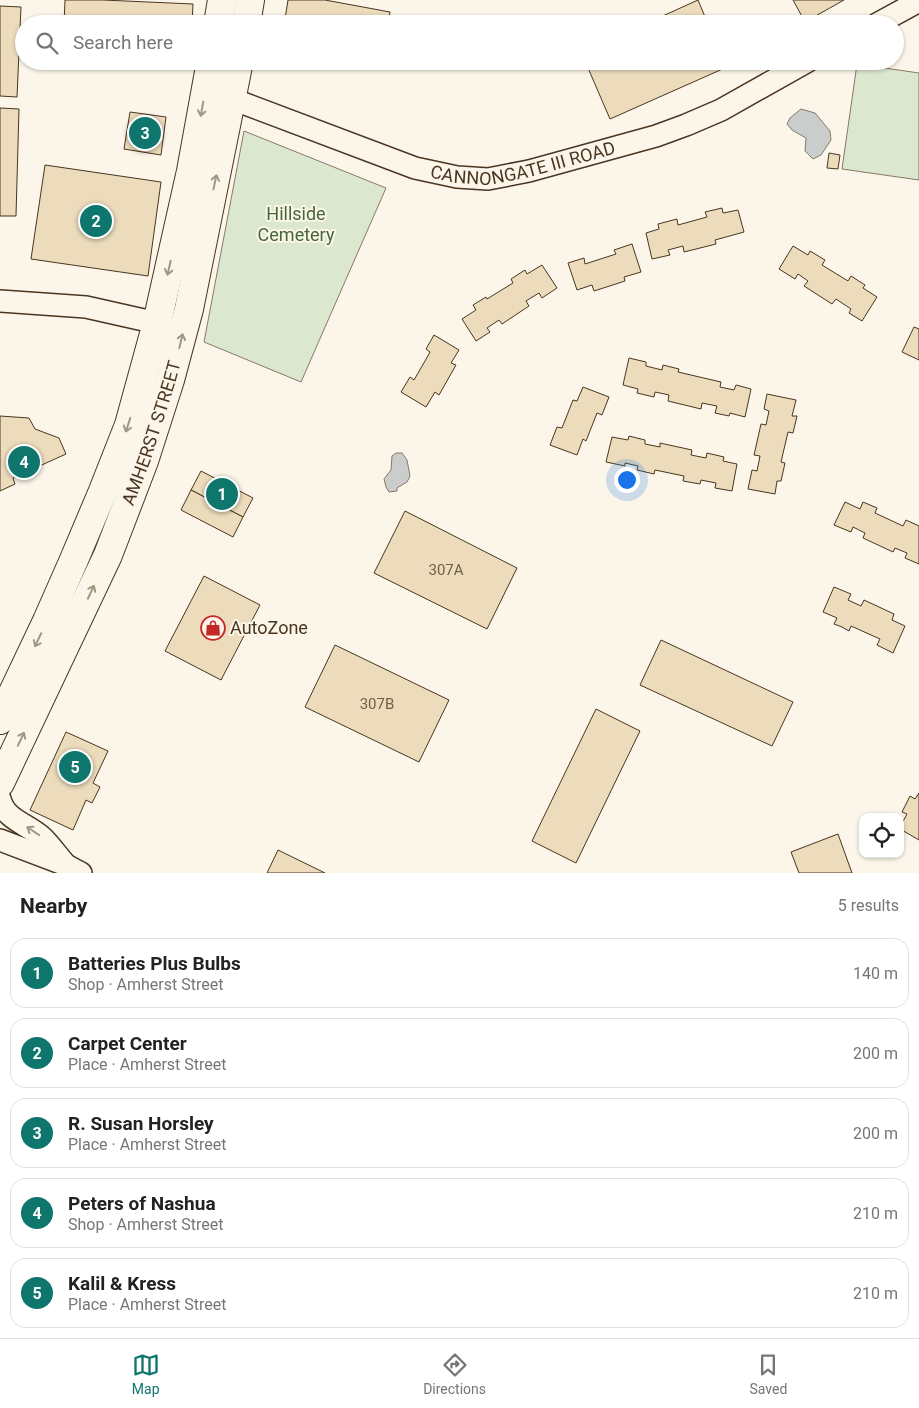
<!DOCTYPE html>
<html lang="en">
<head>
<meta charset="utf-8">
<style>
  body { margin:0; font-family:Roboto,sans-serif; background:#f6f6f6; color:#222 }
  .controls { position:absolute; right:15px; bottom:15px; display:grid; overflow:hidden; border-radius:10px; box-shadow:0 1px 4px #0004 }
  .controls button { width:45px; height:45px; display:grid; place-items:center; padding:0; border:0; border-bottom:1px solid #e0e0e0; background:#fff; color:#222; font:25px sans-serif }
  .you { position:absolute; left:626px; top:479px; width:18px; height:18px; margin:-12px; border:4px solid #fff; border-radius:50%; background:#1a73e8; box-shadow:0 0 0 8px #1a73e833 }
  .badge { display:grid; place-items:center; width:32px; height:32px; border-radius:50%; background:#0f766e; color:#fff; font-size:16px; font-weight:700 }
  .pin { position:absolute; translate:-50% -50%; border:2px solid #fff; box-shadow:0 1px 5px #0006 }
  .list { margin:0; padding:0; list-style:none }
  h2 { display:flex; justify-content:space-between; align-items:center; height:65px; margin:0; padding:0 20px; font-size:21px }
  h2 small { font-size:16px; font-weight:400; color:#767676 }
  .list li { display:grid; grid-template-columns:32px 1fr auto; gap:15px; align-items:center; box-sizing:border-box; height:70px; margin:0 10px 10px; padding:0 10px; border:1px solid #e0e0e0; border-radius:15px }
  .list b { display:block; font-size:19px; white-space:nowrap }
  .list p { margin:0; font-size:16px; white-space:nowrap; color:#767676 }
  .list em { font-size:16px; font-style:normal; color:#767676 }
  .icon { flex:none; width:28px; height:28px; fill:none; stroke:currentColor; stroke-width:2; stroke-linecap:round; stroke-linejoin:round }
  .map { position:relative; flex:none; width:919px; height:873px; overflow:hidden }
  .search { position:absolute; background:#fff; box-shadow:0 1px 4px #0004; left:15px; right:15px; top:15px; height:55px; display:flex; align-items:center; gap:12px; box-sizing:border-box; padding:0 18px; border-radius:28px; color:#767676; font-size:19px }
  .sheet { height:465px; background:#fff }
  nav { display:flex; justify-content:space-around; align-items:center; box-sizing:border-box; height:70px; border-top:1px solid #e0e0e0; background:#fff; font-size:14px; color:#767676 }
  nav a { display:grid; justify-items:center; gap:2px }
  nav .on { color:#0f766e }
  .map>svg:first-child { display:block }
  .green { fill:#dce7d0; stroke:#887966 }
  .water { fill:#c9cecd; stroke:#887966 }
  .building { fill:#ecdcbc; stroke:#4a3520 }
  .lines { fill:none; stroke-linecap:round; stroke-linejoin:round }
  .minor-casing { stroke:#4a3520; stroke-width:24 }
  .highway-casing { stroke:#4a3520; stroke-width:30 }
  .minor { stroke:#fbf6e9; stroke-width:21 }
  .highway { stroke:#fbf6e9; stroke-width:28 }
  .oneway { stroke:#a29684 }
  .labels { text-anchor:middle; stroke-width:4; stroke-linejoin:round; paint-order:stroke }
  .number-label { font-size:15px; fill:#725f47 }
  .street-label { font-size:18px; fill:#4a3520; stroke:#fbf6e9 }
  .park-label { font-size:18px; fill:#436837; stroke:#fbf6e9 }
  .poi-label { font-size:18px; fill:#4a3520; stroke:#fbf6e9; text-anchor:start }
</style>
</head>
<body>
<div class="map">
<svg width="919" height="873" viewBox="0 0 919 873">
  <rect width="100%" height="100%" fill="#fbf6e9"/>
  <g class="green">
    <polygon points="857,64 919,73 919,180 842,169"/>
    <polygon points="244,131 386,188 301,382 204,342"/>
  </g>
  <g class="water">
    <polygon points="801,109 815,113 830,131 831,140 821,155 813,159 805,151 806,138 792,130 787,124 790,118"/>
    <polygon points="396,453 402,453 407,460 410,476 407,482 397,488 397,491 389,492 386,487 384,479 391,470 392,456"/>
  </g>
  <g class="building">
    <polygon points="65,0 103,0 193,4 192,24 64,24"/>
    <polygon points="288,0 325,0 390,12 388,24 310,24 285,19"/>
    <polygon points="698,0 708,24 645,24"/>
    <polygon points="793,0 844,0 805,22"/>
    <polygon points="0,6 21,7 17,97 0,96"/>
    <polygon points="68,61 191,61 191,67"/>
    <polygon points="585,61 725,61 727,67 610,119"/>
    <polygon points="0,108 19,109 16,216 0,216"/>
    <polygon points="130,112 166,117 161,155 124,149"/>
    <polygon points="829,153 840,155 838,169 827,168"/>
    <polygon points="45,165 161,182 148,276 31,259"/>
    <polygon points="722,208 723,213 738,210 744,232 715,240 716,244 684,252 683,246 668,250 670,255 652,259 646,233 659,229 658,224 677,219 678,225 707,217 705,212"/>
    <polygon points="632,244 641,272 624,277 625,281 594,291 592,285 577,290 568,263 584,258 585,264 616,254 614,250"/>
    <polygon points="793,246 808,255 810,251 825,260 822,265 848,281 851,276 865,285 863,288 877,297 862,321 849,313 851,309 836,299 832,304 804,286 808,281 798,274 795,279 779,269"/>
    <polygon points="542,265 557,288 542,298 539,293 526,301 529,306 502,324 499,320 487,328 490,332 476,341 462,319 476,310 473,305 486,297 487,299 513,283 511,279 525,270 527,274"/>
    <polygon points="914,327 919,329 919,360 902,352"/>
    <polygon points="434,335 459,350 451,363 456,365 439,395 435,392 426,407 401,392 410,377 414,380 425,361 430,352 426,349"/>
    <polygon points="629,358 646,362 646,366 662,370 663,365 679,369 678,372 721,382 720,387 734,390 736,385 751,389 745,417 730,413 729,416 715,413 717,406 702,403 701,409 668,401 669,395 655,392 654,397 637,393 638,389 623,385"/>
    <polygon points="583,387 609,397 602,415 597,413 586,441 583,439 577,455 550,445 557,427 562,428 573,400 577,401"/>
    <polygon points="767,394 796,400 792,416 797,416 793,433 788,432 781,462 785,463 781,481 777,481 775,494 748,489 752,470 757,471 760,456 754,455 761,424 766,425 769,411 764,409"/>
    <polygon points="0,416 29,418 35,429 59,438 66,454 13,478 15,484 0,491"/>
    <polygon points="629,436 645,440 645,444 660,447 660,443 692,450 691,455 706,458 707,453 724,457 723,461 737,464 732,491 715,488 716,483 701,480 700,484 683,481 684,476 655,470 654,474 637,470 638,466 625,463 625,466 606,462 612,437 628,440"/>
    <polygon points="201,471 253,498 243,517 191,490"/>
    <polygon points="191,490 243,517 233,537 181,510"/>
    <polygon points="845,502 860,509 863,502 877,508 875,513 903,526 906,520 919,526 919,564 905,558 907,553 895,548 893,552 863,538 865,533 853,527 851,532 834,525"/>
    <polygon points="405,511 517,568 487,629 374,573"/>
    <polygon points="204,576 260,605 221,680 165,651"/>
    <polygon points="834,587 851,594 848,600 861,606 864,600 894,614 892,620 905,626 893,653 877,645 880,639 851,626 849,631 842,627 834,624 837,618 823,612"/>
    <polygon points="661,640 793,702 772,746 640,685"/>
    <polygon points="335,645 449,700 419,762 305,707"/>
    <polygon points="596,709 640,731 576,863 532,841"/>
    <polygon points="66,732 108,751 93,783 100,787 92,803 86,800 73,830 30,810"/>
    <polygon points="919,793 919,840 900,829 900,827 907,814 902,812 910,796 915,799"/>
    <polygon points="838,834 852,873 799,873 791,852"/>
    <polygon points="278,850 325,873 267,873"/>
  </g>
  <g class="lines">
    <g class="minor-casing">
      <g id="minor">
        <polyline points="877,24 919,1"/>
        <path id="s1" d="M232 99 415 168 457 177 488 179 529 171 656 136 686 125 721 110 808 61"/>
        <polyline points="0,301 86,307 157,323"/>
        <path d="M0 799C5 820 28 824 43 838 51 846 58 856 66 865"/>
        <polyline points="0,840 66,865 81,873"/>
      </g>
    </g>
    <g class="highway-casing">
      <g id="highway">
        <polyline points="218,24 222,0"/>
        <polyline points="246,24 250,0"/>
        <polyline points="0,720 47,621 73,562 103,491 129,425 157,323 171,260 191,171 211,61"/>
        <path id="s2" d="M0 783 108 555 144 461 170 380 189 309 239 61"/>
      </g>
    </g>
    <use href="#minor" class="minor"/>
    <use href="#highway" class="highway"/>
  </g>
  <defs><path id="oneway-shaft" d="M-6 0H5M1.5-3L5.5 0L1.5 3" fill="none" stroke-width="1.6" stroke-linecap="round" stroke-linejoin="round" transform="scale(1.25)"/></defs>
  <g class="oneway">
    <use href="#oneway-shaft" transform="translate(202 109) rotate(100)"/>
    <use href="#oneway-shaft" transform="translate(215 182) rotate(-78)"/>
    <use href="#oneway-shaft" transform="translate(169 268) rotate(103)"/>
    <use href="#oneway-shaft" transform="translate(181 341) rotate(-76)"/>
    <use href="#oneway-shaft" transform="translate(128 425) rotate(108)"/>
    <use href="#oneway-shaft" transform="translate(91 592) rotate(-65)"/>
    <use href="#oneway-shaft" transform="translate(38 640) rotate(115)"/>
    <use href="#oneway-shaft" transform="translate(21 739) rotate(-65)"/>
    <use href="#oneway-shaft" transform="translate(33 831) rotate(-146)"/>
  </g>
  <defs>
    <g id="shop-ring" transform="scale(1.25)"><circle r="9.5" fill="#fbf6e9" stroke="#c62828" stroke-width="1.5"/><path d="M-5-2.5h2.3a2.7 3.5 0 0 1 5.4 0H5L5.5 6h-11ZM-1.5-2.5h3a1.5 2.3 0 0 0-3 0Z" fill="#c62828"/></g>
  </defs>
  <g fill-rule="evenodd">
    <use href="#shop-ring" x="213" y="628"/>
  </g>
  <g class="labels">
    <g class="number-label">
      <text x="446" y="575">307A</text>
      <text x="377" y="709">307B</text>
    </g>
    <g class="street-label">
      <text dy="6" stroke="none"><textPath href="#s1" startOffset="306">CANNONGATE III ROAD</textPath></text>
      <text dy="6" stroke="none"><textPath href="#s2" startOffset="382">AMHERST STREET</textPath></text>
    </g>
    <g class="park-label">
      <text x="296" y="220">Hillside<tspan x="296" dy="21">Cemetery</tspan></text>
    </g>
    <g class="poi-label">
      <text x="230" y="634">AutoZone</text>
    </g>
  </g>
</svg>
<div class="controls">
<button><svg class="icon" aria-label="locate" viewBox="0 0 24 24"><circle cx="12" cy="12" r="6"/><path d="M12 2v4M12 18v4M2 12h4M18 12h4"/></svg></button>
</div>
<div class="you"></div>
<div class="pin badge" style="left:222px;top:494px">1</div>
<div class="pin badge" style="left:96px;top:221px">2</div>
<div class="pin badge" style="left:145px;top:133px">3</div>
<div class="pin badge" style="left:24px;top:462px">4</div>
<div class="pin badge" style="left:75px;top:767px">5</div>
<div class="search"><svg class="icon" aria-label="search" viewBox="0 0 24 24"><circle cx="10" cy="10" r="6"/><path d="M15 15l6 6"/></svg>Search here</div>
</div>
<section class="sheet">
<h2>Nearby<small>5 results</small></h2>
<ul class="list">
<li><span class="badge">1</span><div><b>Batteries Plus Bulbs</b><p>Shop · Amherst Street</p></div><em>140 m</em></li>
<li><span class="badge">2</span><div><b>Carpet Center</b><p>Place · Amherst Street</p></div><em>200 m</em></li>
<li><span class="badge">3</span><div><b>R. Susan Horsley</b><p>Place · Amherst Street</p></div><em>200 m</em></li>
<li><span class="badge">4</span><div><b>Peters of Nashua</b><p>Shop · Amherst Street</p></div><em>210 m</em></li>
<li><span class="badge">5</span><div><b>Kalil &amp; Kress</b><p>Place · Amherst Street</p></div><em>210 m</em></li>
</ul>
</section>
<nav>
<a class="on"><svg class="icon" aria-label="map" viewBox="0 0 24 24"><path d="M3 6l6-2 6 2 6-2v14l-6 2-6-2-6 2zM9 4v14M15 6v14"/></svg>Map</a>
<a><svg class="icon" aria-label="directions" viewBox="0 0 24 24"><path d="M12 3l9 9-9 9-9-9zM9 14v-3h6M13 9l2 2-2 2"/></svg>Directions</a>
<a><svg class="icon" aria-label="saved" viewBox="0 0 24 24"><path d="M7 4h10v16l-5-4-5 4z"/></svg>Saved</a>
</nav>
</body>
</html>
